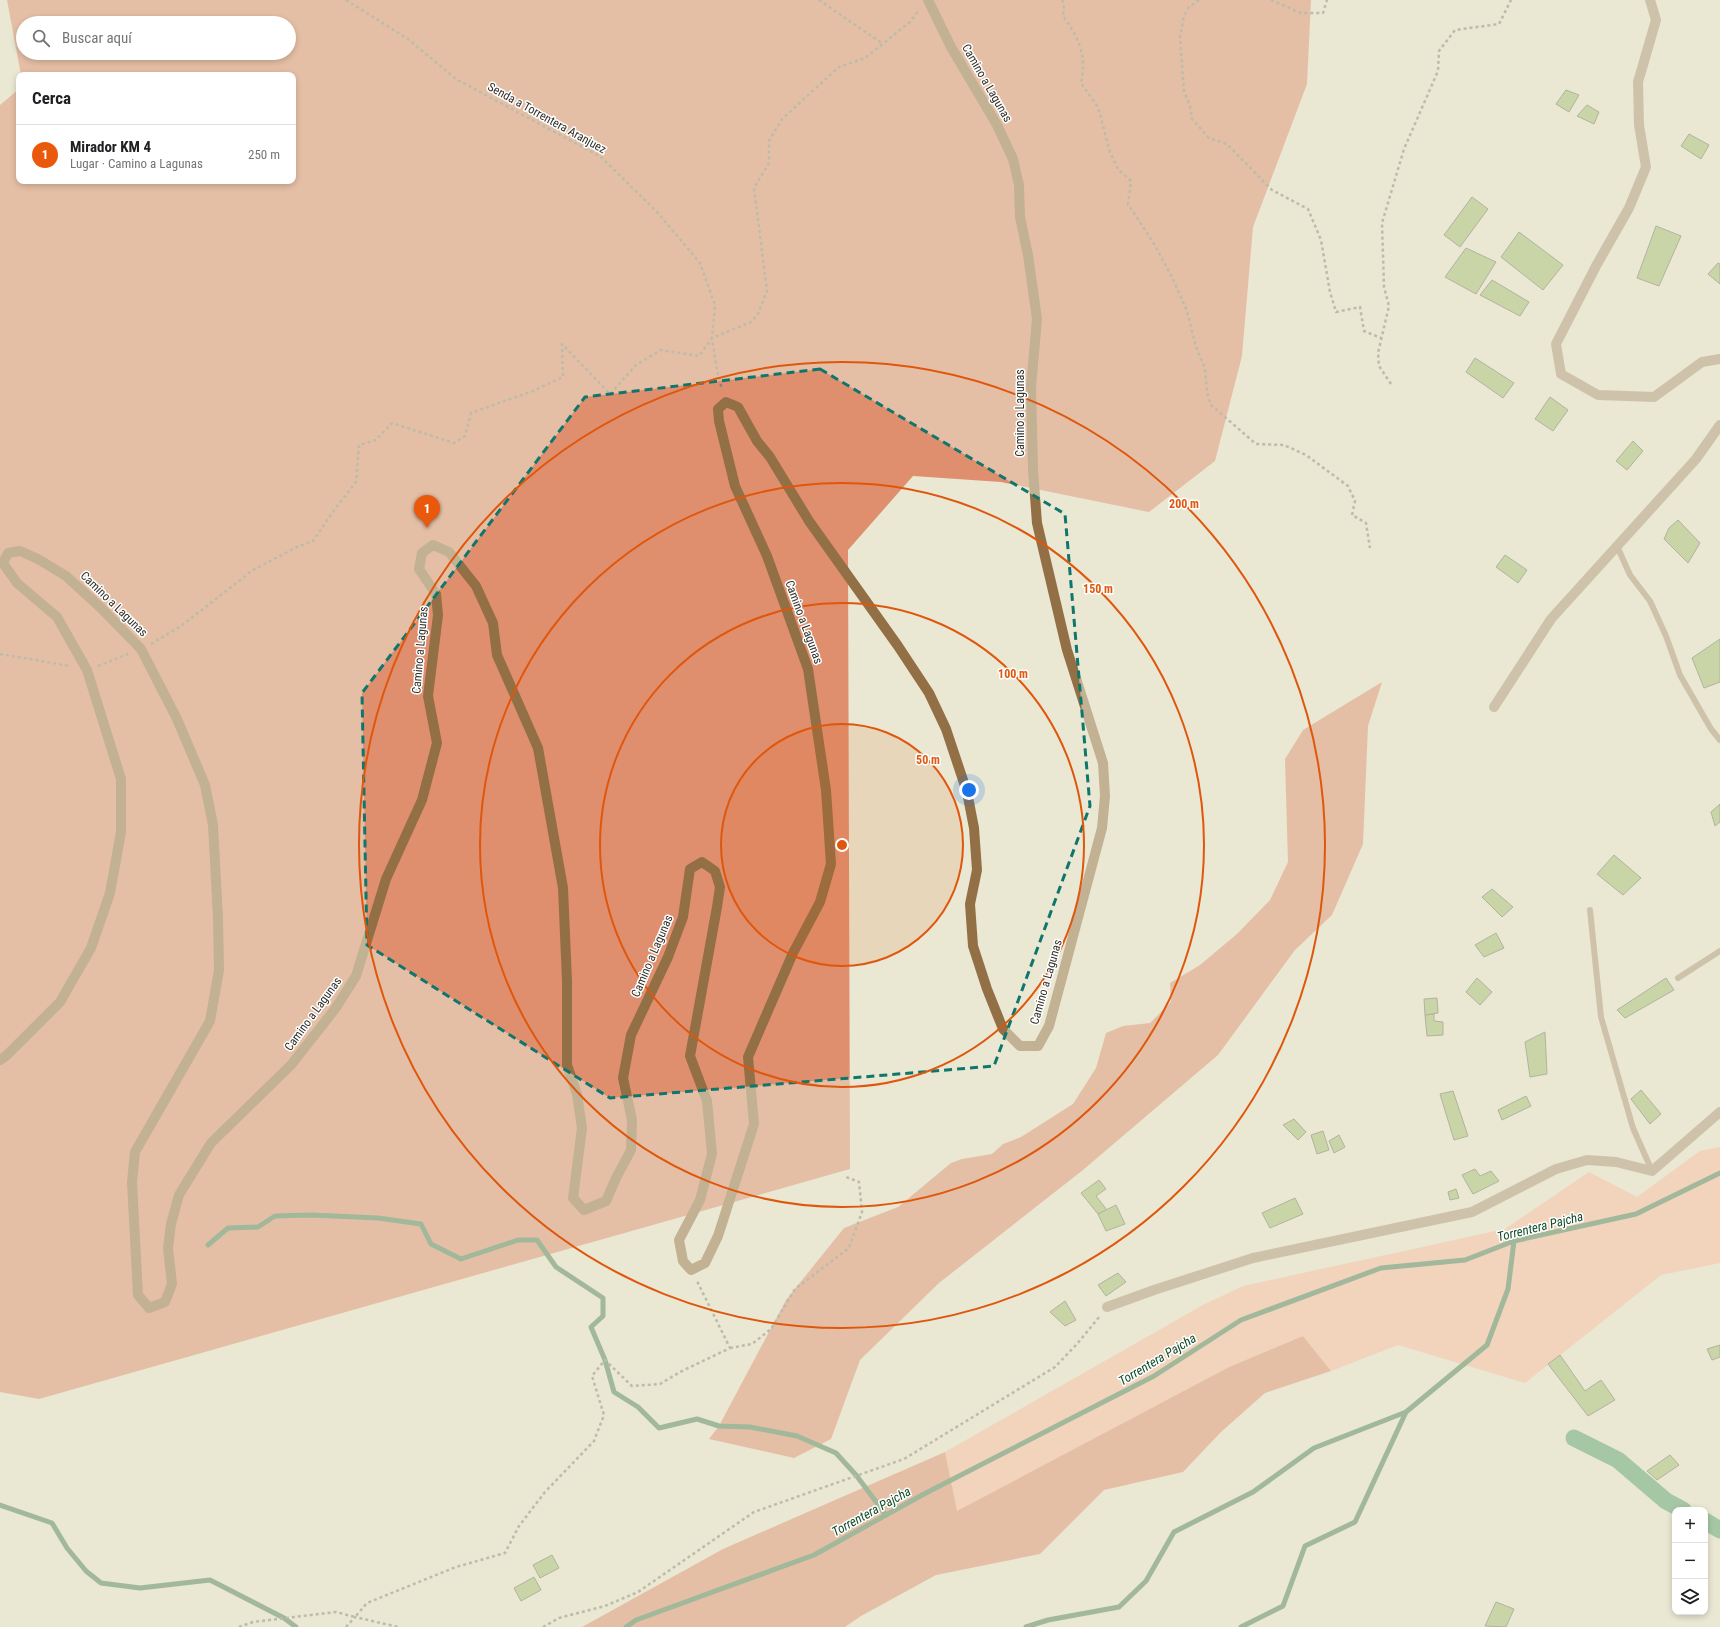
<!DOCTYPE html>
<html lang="es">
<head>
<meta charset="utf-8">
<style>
  body { margin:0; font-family:"Roboto Condensed",sans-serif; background:#f6f6f6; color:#202124 }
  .controls { position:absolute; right:12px; bottom:12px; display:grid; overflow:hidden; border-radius:8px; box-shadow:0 2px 6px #0003 }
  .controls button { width:36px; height:36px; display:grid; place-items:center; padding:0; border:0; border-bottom:1px solid #e0e0e0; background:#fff; color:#202124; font:20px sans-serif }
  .you { position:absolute; left:969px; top:790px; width:14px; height:14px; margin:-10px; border:3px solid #fff; border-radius:50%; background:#1a73e8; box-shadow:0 0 0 6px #1a73e833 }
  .badge { display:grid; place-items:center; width:26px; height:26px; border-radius:50%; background:#ea580c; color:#fff; font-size:13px; font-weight:700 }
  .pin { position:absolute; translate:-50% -33px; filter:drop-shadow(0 1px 2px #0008) }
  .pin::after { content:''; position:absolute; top:21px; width:14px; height:12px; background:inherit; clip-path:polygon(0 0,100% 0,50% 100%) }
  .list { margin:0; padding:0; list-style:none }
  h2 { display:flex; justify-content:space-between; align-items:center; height:52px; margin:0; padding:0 16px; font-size:17px }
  h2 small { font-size:13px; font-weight:400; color:#757577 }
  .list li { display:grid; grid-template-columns:26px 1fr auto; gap:12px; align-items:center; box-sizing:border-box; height:60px; padding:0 16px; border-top:1px solid #e0e0e0 }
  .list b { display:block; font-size:15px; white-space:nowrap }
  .list p { margin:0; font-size:13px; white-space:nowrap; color:#757577 }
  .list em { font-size:13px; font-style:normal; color:#757577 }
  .icon { flex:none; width:22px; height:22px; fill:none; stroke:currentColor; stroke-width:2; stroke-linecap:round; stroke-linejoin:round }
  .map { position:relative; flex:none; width:1720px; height:1627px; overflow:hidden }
  .search { position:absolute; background:#fff; box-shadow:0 2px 6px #0003; left:16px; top:16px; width:280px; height:44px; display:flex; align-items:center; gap:10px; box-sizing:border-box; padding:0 14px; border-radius:22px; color:#757577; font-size:15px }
  .panel { position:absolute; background:#fff; box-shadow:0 2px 6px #0003; left:16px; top:72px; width:280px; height:112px; border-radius:8px }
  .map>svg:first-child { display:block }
  .green { fill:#fcbaa0 }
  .forest { fill:#e08f6e; fill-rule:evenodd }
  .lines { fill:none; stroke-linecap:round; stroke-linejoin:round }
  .stream { stroke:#4a7e58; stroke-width:5 }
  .canal { stroke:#55a06c; stroke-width:17 }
  .building { fill:#a2be70; stroke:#6e7464 }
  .path { stroke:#888679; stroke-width:2.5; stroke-dasharray:3 3; stroke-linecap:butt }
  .lane { stroke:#af967a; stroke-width:6 }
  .street { stroke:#af967a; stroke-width:10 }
  .secondary { stroke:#936f45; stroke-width:10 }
  .marked { fill:none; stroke:#0f766e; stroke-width:3; stroke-dasharray:8 5; stroke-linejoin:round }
  .ring { fill:none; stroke:#df570d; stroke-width:2 }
  .labels { text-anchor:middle; stroke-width:3; stroke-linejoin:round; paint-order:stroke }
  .street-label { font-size:12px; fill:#302f28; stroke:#fff }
  .water-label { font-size:13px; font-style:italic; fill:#124b28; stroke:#fff }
  .centre { fill:#df570d; stroke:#fff; stroke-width:2 }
  .ring-label { font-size:12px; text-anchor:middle; font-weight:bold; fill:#df570d; stroke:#fff; stroke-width:3; stroke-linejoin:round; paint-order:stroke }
</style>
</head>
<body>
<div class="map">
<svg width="1720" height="1627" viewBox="0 0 1720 1627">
  <rect width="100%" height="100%" fill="#eae7d3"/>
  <polygon class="green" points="1720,1147 1720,1263 1661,1275 1525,1383 1398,1345 1331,1371 1303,1336 1229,1367 956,1512 945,1452 1203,1305 1243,1286 1505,1229 1589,1172 1637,1197 1700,1151"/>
  <g class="forest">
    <path d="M7 0H1311L1307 84 1253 227 1242 356 1215 461 1149 512 1001 482 913 476 848 550 850 1169 39 1399 0 1392V105L19 89V181H293V75H21ZM23 23H289V53H23Z"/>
    <polygon points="1382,682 1368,726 1363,844 1332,915 1295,950 1218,1055 1083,1170 939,1283 860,1360 831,1439 794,1458 709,1439 719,1426 786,1300 844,1228 898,1207 951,1163 962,1159 992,1154 1003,1144 1021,1137 1073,1104 1096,1068 1106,1033 1123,1026 1150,1023 1171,1002 1170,983 1200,965 1237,934 1270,900 1288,862 1285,759 1303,730"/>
    <polygon points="1303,1336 1331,1371 1265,1393 1221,1432 1183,1472 1104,1490 1040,1554 936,1575 861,1616 845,1627 582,1627 723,1549 945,1452 957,1511 1229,1367"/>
  </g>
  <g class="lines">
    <g class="stream">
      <polyline points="208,1245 228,1228 258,1227 275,1216 311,1215 378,1218 421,1224 431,1244 461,1259 518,1240 537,1240 556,1267 603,1298 603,1316 591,1327 605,1360 614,1392 638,1407 659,1428 697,1419 719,1426 750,1427 797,1436 836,1453 856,1475 886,1515"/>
      <polyline points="0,1505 52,1523 67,1548 86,1571 101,1583 140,1588 210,1580 284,1618 296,1627"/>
      <polyline points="626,1627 636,1620 814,1555 924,1494 1154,1376 1241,1320 1381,1268 1465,1260 1514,1241 1636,1214 1720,1173"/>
      <polyline points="1026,1627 1048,1620 1119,1607 1146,1581 1174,1532 1253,1492 1314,1448 1406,1412 1487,1345 1508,1289 1514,1241"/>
      <polyline points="1241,1627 1283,1606 1305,1546 1355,1522 1406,1412"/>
    </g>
    <g class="canal">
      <polyline points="1574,1438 1618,1460 1666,1501 1683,1510"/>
      <polyline points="1705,1521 1720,1530"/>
    </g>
  </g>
  <g class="building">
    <polygon points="1566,90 1579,95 1569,112 1556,104"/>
    <polygon points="1587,105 1599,112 1594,124 1577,116"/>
    <polygon points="1689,134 1709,145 1701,159 1681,146"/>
    <polygon points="1472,197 1488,209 1460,247 1444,235"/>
    <polygon points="1656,226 1681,236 1659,286 1637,278"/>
    <polygon points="1519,232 1563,265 1543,290 1501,257"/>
    <polygon points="1466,248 1496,262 1476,294 1445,277"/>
    <polygon points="1718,263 1720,264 1720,284 1708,274"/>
    <polygon points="1492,280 1529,302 1520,316 1480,295"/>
    <polygon points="1475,358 1514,383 1503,398 1466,372"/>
    <polygon points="1550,397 1568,410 1553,431 1535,419"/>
    <polygon points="1633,441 1643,451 1627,470 1616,461"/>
    <polygon points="1678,520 1700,543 1688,563 1664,539 1669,528"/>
    <polygon points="1505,555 1527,570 1518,583 1496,567"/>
    <polygon points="1720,639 1720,682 1704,688 1692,658"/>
    <polygon points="1720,804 1720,822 1715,826 1711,812"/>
    <polygon points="1614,855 1641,878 1623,895 1597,874"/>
    <polygon points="1492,889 1513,907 1502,917 1482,897"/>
    <polygon points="1496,933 1504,948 1484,957 1475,945"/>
    <polygon points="1477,978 1492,992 1480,1005 1466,992"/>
    <polygon points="1666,978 1674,990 1625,1018 1617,1010"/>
    <polygon points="1437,998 1438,1013 1425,1015 1424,999"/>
    <polygon points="1434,1014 1434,1021 1443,1022 1443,1035 1427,1036 1425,1015"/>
    <polygon points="1545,1032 1547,1074 1530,1077 1525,1042"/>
    <polygon points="1641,1090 1661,1114 1650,1124 1631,1099"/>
    <polygon points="1453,1091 1468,1136 1454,1140 1440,1094"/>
    <polygon points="1526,1096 1531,1106 1502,1120 1498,1110"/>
    <polygon points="1294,1119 1306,1132 1298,1140 1283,1125"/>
    <polygon points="1323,1131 1329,1150 1317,1154 1311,1135"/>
    <polygon points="1339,1135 1345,1147 1334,1153 1329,1141"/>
    <polygon points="1475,1169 1480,1176 1491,1171 1499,1181 1473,1194 1462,1175"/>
    <polygon points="1099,1180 1106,1189 1096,1196 1107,1210 1098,1214 1081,1193"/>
    <polygon points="1456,1189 1459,1198 1450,1200 1448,1192"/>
    <polygon points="1295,1198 1303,1214 1270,1228 1262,1213"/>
    <polygon points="1116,1205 1125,1224 1106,1231 1098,1214"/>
    <polygon points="1118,1273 1126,1282 1106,1296 1098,1285"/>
    <polygon points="1065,1301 1076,1320 1065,1326 1050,1312"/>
    <polygon points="1720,1345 1720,1357 1712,1360 1707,1349"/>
    <polygon points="1560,1355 1585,1391 1601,1380 1615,1400 1588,1416 1548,1364"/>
    <polygon points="1670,1455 1679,1465 1657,1480 1647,1471"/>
    <polygon points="552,1555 559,1568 540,1578 533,1565"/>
    <polygon points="534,1577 541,1590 521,1601 514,1588"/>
    <polygon points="1496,1602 1514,1609 1506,1627 1485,1626"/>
  </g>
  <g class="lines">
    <g class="path">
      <polyline points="346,0 408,39 456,79 601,157 657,212 700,263 715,305 712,338 717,370 722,390"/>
      <polyline points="819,0 883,44"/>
      <path d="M1062 0 1064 4 1063 16C1079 38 1087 55 1081 83L1098 107 1110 152 1118 169 1131 181 1128 204 1154 244 1172 277 1187 311 1196 347 1205 368 1207 392 1211 405 1256 444 1284 445 1306 455 1348 486 1355 501 1352 515 1366 523 1370 548"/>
      <polyline points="1199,0 1189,7 1184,16 1180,37 1184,91 1190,106 1192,119 1209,138 1227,144 1272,190 1308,209 1321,240 1330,292 1336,312 1360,307 1364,331 1381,338"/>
      <polyline points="1271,0 1301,13 1323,13 1327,0"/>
      <polyline points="1391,384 1379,366 1378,353 1389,306 1384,287 1382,223 1404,149 1438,71 1439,51 1455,30 1499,24 1511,0"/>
      <polyline points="151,644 181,626 253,570 297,547 313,541 332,513 356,482 359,445 376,440 392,423 454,443 465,436 471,413 533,391 563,377 562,344 610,394 636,365 661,350 699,356 712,338 751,322 758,314 767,291 754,188 769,163 769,141 782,119 839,67 865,58 910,22 919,10"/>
      <polyline points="0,654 70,666"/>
      <polyline points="98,666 128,654"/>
      <polyline points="730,1348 752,1344 771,1329 795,1289 849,1248 862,1212 859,1182 846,1177"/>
      <polyline points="239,1627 253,1622 336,1612 355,1617 367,1603 456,1567 505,1553 519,1526 545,1492 594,1441 604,1415 592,1376 605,1360 632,1386 660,1384 680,1372 730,1348 697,1281"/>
      <polyline points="346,1627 355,1617 398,1627"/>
      <polyline points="543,1627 559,1618 605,1606 638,1592 754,1512 904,1459 1055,1367 1077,1344 1100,1316"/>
    </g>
    <g class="lane">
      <polyline points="1617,546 1630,575 1650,601 1666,636 1680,675 1711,729 1720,740"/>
      <polyline points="1590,910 1601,1017 1633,1128 1652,1171"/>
      <polyline points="1678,978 1720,951"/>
    </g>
    <g class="street">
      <polyline points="1650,0 1656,20 1638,82 1639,125 1646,167 1629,208 1596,266 1556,344 1561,374 1598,395 1654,397 1702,362 1720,359"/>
      <polyline points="1494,707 1551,619 1696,459 1720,425"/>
      <polyline points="1107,1307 1154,1290 1253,1258 1472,1212 1556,1169 1587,1160 1616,1162 1652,1171 1720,1112"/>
    </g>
    <polyline class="secondary" points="0,1060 6,1056 60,1002 91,948 110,893 121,832 121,779 87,670 57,617 17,583 3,563 8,553 20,551 38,559 66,576 101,608 141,649 177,719 205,785 213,825 218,918 219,970 210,1021 135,1152 132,1182 138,1295 149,1308 165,1302 172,1284 168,1248 171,1224 179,1195 211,1143 291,1065 335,1009 356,976 386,879 422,800 437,743 428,696 438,615 436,594 419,569 422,553 433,545 449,552 476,586 493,623 497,655 538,748 563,888 567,981 567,1065 577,1094 582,1128 573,1198 584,1210 606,1201 616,1178 631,1150 632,1120 623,1078 631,1035 668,957 683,917 690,869 702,862 715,871 720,887 717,907 690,1056 707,1101 712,1154 700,1200 679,1240 683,1261 691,1270 705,1263 718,1236 754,1124 748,1057 793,953 820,902 831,864 826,790 808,669 767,556 735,486 719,421 718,409 726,402 738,407 757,441 770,457 809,521 898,646 929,693 946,729 967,792 974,828 977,870 970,904 973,946 987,989 1003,1029 1020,1046 1038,1046 1049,1026 1102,828 1105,796 1103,763 1067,650 1037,523 1033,470 1031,387 1037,319 1028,255 1020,217 1019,185 1013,159 997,125 951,47 928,0"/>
  </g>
  <path d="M0 0H1720V1627H0ZM820 369 1065 514 1090 806 994 1066 610 1098 367 945 362 693 585 397Z" fill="#eae7d3" fill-opacity=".55" fill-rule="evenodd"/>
  <path class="marked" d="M820 369 1065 514 1090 806 994 1066 610 1098 367 945 362 693 585 397Z"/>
  <circle cx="842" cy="845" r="121" fill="#df570d" fill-opacity=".12"/>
  <g class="ring">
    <circle cx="842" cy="845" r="121"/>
    <circle cx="842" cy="845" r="242"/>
    <circle cx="842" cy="845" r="362"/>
    <circle cx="842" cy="845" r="483"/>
  </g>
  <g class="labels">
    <g class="street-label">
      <text transform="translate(987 83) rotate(60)" y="4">Camino a Lagunas</text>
      <text transform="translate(547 118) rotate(29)" y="4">Senda a Torrentera Aranjuez</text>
      <text transform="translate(1020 413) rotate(-90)" y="4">Camino a Lagunas</text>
      <text transform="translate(114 604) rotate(44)" y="4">Camino a Lagunas</text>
      <text transform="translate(804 622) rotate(70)" y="4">Camino a Lagunas</text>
      <text transform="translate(420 650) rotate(-85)" y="4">Camino a Lagunas</text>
      <text transform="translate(652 956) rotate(-67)" y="4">Camino a Lagunas</text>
      <text transform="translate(1046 982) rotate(-74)" y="4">Camino a Lagunas</text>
      <text transform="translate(313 1014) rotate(-54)" y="4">Camino a Lagunas</text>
    </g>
    <g class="water-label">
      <text transform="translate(1540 1226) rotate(-14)" y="5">Torrentera Pajcha</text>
      <text transform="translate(1157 1359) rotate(-31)" y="5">Torrentera Pajcha</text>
      <text transform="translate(871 1511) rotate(-29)" y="5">Torrentera Pajcha</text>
    </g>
  </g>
  <circle cx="842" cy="845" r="6" class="centre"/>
  <g class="ring-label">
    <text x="1184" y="508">200 m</text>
    <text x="1098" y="593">150 m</text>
    <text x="1013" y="678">100 m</text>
    <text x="928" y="764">50 m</text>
  </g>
</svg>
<div class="controls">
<button>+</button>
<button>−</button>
<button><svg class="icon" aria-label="layers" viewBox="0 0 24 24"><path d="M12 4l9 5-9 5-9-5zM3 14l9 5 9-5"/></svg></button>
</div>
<div class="you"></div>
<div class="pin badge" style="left:427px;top:528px">1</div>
<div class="search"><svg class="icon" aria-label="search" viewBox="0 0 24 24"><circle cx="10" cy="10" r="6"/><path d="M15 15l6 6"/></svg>Buscar aquí</div>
<section class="panel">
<h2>Cerca<small></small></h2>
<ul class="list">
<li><span class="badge">1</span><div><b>Mirador KM 4</b><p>Lugar · Camino a Lagunas</p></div><em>250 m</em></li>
</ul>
</section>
</div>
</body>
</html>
